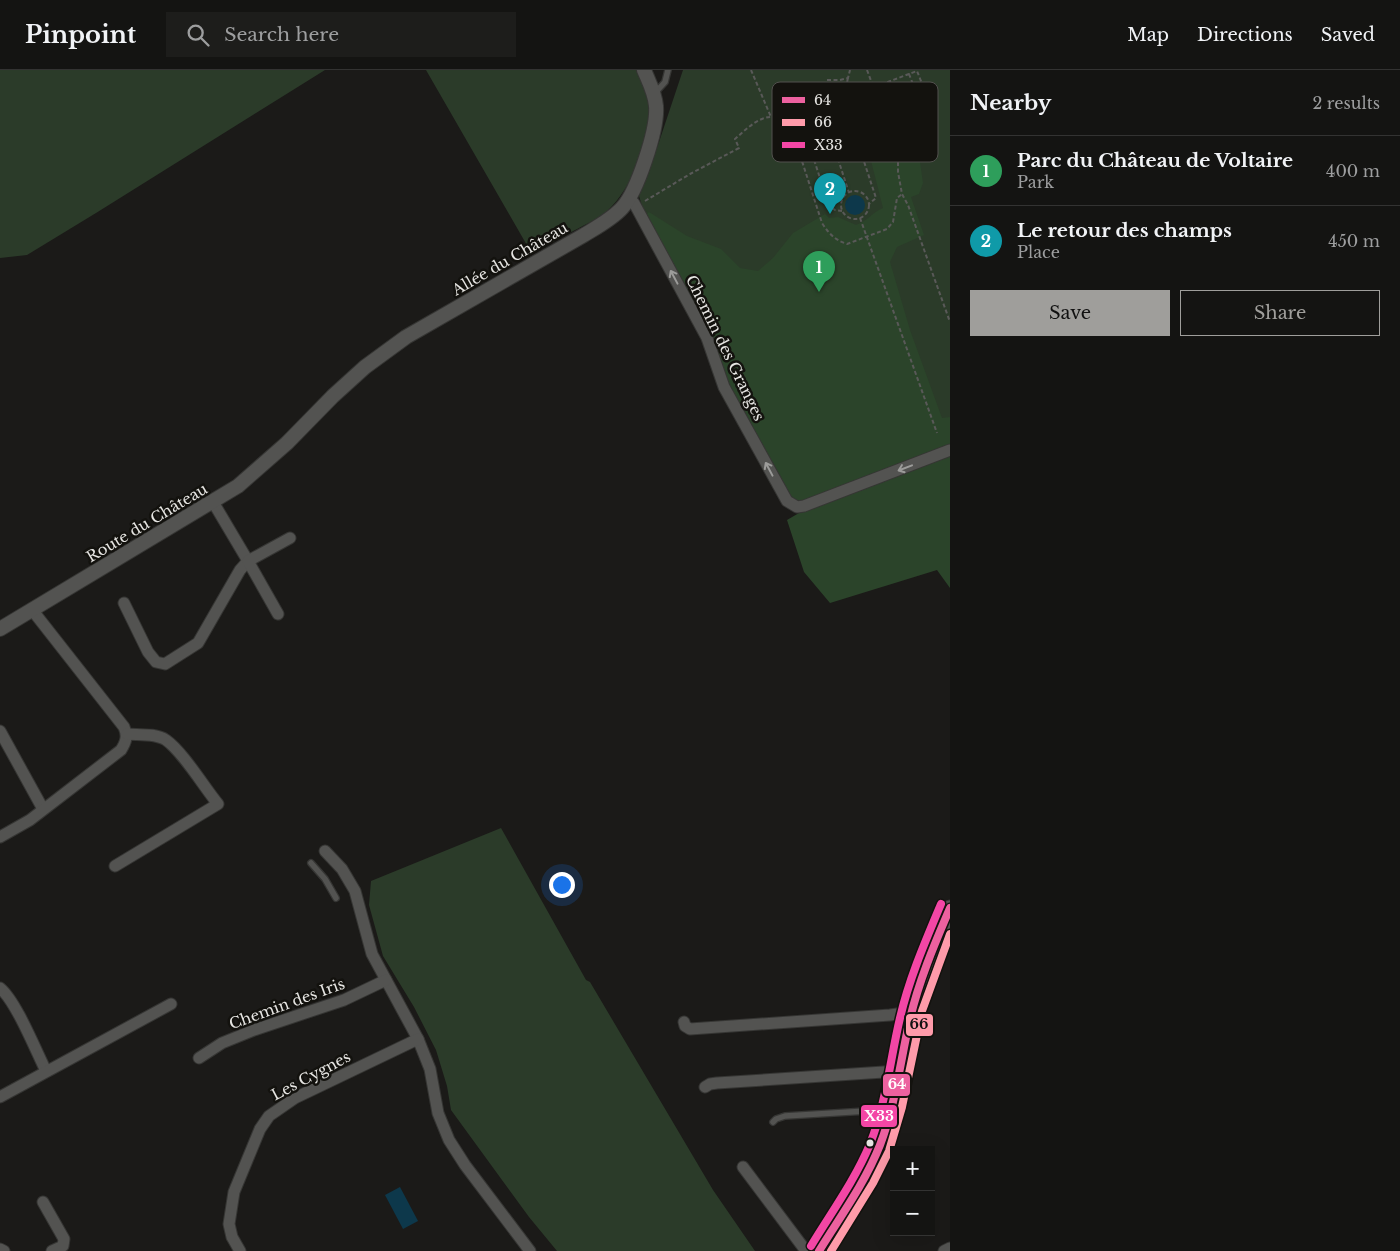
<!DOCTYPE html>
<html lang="en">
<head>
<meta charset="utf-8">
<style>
  body { margin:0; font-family:"Libre Baskerville",serif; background:#1d1d1b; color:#f1f3f6 }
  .controls { position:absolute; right:15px; bottom:15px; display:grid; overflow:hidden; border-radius:0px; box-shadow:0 5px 20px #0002 }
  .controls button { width:45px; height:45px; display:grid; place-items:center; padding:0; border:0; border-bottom:1px solid #333332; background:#141412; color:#f1f3f6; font:25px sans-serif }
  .you { position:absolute; left:561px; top:814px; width:18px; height:18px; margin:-12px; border:4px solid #fff; border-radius:50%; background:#1a73e8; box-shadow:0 0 0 8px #1a73e833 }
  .badge { display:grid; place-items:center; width:32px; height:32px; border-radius:50%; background:#9f9e9b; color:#fff; font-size:16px; font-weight:700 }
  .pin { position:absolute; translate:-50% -41px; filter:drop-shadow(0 1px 2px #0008) }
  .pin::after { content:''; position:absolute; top:26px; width:18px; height:15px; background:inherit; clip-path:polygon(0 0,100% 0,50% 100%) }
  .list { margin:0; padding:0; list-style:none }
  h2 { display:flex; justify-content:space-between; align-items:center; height:65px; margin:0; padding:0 20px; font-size:21px }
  h2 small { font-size:16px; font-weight:400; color:#9d9e9f }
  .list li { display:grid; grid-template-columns:32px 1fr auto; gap:15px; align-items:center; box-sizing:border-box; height:70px; padding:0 20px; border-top:1px solid #333332 }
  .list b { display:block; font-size:19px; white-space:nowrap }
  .list p { margin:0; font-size:16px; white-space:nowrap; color:#9d9e9f }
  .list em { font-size:16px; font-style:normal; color:#9d9e9f }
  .actions { display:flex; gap:10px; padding:15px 20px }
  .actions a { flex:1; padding:11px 0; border:1px solid #9f9e9b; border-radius:0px; text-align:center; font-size:18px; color:#9f9e9b }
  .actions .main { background:#9f9e9b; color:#111 }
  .icon { flex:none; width:28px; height:28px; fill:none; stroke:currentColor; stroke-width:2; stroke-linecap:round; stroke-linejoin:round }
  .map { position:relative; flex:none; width:950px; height:1181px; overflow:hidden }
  header { display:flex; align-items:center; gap:30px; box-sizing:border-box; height:70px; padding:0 25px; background:#141412; border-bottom:1px solid #333332 }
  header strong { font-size:24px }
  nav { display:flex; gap:28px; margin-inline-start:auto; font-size:18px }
  .search { width:350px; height:45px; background:#1d1d1b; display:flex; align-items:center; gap:12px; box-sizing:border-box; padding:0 18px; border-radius:0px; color:#9d9e9f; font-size:19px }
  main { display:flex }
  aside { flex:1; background:#141412 }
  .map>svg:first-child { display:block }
  .green { fill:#2b3b29 }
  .forest { fill:#2b442a }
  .water { fill:#0d384b }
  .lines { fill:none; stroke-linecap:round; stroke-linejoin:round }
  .service-casing { stroke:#363634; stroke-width:8 }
  .minor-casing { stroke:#363634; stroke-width:13 }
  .tertiary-casing { stroke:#363634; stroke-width:16 }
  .secondary-casing { stroke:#363634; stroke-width:17 }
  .path { stroke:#595958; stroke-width:2; stroke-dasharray:4 2.5; stroke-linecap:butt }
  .service { stroke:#535351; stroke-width:5.5 }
  .minor { stroke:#535351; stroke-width:11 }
  .tertiary { stroke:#535351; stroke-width:14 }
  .secondary { stroke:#535351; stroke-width:15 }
  .bus-1-casing { stroke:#13120e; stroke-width:11 }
  .bus-2-casing { stroke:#13120e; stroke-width:11 }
  .bus-3-casing { stroke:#13120e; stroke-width:11 }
  .bus-1 { stroke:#ec619f; stroke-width:8 }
  .bus-2 { stroke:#ff9baa; stroke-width:8 }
  .bus-3 { stroke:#f346a5; stroke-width:8 }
  .oneway { stroke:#9c9c9a }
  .bus-dot { fill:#e6e5e2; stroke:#13120e; stroke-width:2 }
  .labels { text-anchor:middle; stroke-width:5; stroke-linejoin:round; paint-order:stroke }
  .street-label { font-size:15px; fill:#e6e5e2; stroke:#13120e }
  .key { fill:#13120e; stroke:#52514e; stroke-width:1 }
  .key-label { font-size:14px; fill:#e6e5e2 }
  .line-badge { stroke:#13120e; stroke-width:2 }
  .badge-label { font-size:14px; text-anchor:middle; font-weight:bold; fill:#fff }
  .pale-badge-label { font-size:14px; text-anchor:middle; font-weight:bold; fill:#111 }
</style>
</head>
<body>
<header>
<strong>Pinpoint</strong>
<div class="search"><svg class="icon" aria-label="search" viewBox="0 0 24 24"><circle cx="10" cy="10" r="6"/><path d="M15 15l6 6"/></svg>Search here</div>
<nav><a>Map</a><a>Directions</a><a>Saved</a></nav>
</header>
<main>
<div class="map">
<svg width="950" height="1181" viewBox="0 0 950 1181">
  <rect width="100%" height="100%" fill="#1b1a18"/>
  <g class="green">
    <polygon points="0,0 325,0 96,143 27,185 0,188"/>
    <path d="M426 0H636C642 13 648 25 649 39 651 72 629 126 602 145 595 150 586 154 579 158 563 166 547 175 532 184Z"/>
    <polygon points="683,0 950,0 950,375 645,146 639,126 658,75"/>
    <polygon points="501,758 586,910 590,912 713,1120 755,1181 557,1181 529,1147 451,1040 447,1016 436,980 414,937 383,886 369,835 371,811"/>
  </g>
  <g class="forest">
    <path d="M916 64 923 113 919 124 911 127 924 165 897 177 890 192 910 260 942 348 950 347V375L804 432 794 430 788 427 729 317 645 146 649 142 687 166 721 179 740 198 758 201 773 188 793 163 825 144 829 148 838 147 856 155C868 151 871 143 883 138L870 87 873 78Z"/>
    <polygon points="950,385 950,518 937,500 830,533 804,502 787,450 799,443"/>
  </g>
  <g class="water">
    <circle cx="855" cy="135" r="10"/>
    <polygon points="400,1117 418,1151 403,1159 385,1125"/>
  </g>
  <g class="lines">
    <g class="service-casing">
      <g id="service">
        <polyline points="654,24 665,12 668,0"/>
        <polyline points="311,793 325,809 336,828"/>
        <polyline points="773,1052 776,1049 785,1046 883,1040"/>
      </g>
    </g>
    <g class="minor-casing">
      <g id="minor">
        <polyline points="629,130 634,133 707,268 724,317 787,431 797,437 804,436 950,380"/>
        <polyline points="124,533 148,582 156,592 165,594 198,573 240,500 248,491 213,432"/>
        <polyline points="278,544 248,491 290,468"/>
        <polyline points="0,661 43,739"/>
        <path d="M0 767 30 750 121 680C126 672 128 666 124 657L33 541"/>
        <polyline points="325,781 342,799 355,821 372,884 418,969 430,999 438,1043 449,1070 465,1095 530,1181"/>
        <path d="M115 796 218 734C204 717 183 682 166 670 156 663 138 665 127 664"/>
        <path d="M0 918C16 931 36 981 46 1001"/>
        <polyline points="684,952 685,956 690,959 890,945 912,942"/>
        <polyline points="199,988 222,973 254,960 344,930 386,910"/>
        <polyline points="705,1017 710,1014 717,1013 899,1001"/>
        <polyline points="0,1027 171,934"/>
        <polyline points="743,1097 806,1181"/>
        <polyline points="43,1132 64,1169 63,1176 52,1181"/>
        <polyline points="0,1179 4,1181"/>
        <polyline points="240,1181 232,1167 229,1154 234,1122 260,1059 269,1046 295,1028 418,969"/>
        <polyline points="944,1181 950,1178"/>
      </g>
    </g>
    <g class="tertiary-casing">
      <path id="tertiary" d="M0 559 238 416 287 373 333 326 365 297 406 267 584 165C597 157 612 149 622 138 637 122 658 59 656 36 655 23 649 12 644 0"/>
    </g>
    <g class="secondary-casing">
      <path id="secondary" d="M819 1181C843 1142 871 1105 885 1061 897 1026 901 989 909 953 918 914 934 876 950 838"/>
    </g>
    <g class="path">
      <polyline points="751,0 771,47"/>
      <polyline points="867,0 895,75 898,88 898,102 902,124 908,135 950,252"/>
      <polygon points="909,4 928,53 872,74 853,25"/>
      <polyline points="848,8 846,17 849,29 854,27"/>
      <polyline points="827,10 840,10 848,8 850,0"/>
      <polyline points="790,54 793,52 790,43 795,41 805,27"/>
      <polyline points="852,55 876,128 869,134"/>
      <polyline points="830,64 849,123"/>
      <circle cx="855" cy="135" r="14"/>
      <path d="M645 131 690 104 739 78 735 69C752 54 768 37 790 54L822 153C829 164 835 170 847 174L887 159 893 152 897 128 902 124"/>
      <polyline points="842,141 835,140 829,136 808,71 857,54 855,46 925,21 917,1 909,4"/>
      <polyline points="860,148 937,363"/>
    </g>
    <use href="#service" class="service"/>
    <use href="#minor" class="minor"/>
    <use href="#tertiary" class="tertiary"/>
    <use href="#secondary" class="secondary"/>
    <g class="bus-1-casing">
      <path id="bus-1" d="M819 1181C840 1147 865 1113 880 1075 895 1036 900 994 909 953 918 913 934 875 950 838"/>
    </g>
    <g class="bus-2-casing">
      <polyline id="bus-2" points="831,1181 873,1113 889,1081 902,1037 922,941 950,864"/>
    </g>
    <g class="bus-3-casing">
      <path id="bus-3" d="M811 1176C831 1143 855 1110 870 1074 886 1034 890 990 900 948 909 909 925 872 941 834"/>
    </g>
    <use href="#bus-1" class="bus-1"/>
    <use href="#bus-2" class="bus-2"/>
    <use href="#bus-3" class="bus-3"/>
  </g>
  <defs><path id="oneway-shaft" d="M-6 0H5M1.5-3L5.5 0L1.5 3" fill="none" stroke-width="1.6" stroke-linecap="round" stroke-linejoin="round" transform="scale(1.25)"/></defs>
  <g class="oneway">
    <use href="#oneway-shaft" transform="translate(674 207) rotate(-118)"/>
    <use href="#oneway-shaft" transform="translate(905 398) rotate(159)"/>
    <use href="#oneway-shaft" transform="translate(769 399) rotate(-118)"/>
  </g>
  <circle class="bus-dot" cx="870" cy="1073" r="4.5"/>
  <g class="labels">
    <g class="street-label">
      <text transform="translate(510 189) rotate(-30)" y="5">Allée du Château</text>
      <text transform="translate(725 278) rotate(64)" y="5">Chemin des Granges</text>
      <text transform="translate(147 453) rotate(-31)" y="5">Route du Château</text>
      <text transform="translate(287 934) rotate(-20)" y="5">Chemin des Iris</text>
      <text transform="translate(311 1006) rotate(-28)" y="5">Les Cygnes</text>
    </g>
  </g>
  <rect x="772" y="12" width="166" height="80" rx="8" class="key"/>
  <rect x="782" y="27" width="23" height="6" fill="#ec619f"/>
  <rect x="782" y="49" width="23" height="7" fill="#ff9baa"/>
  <rect x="782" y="72" width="23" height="6" fill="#f346a5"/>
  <g class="key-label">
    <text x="814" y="35">64</text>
    <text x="814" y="57">66</text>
    <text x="814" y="80">X33</text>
  </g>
  <g class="line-badge">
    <rect x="905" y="943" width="29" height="24" rx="5" fill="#ff9baa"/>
    <rect x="882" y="1003" width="29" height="24" rx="5" fill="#ec619f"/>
    <rect x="860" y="1034" width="38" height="24" rx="5" fill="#f346a5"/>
  </g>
  <g class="badge-label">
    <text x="897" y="1019">64</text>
    <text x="879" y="1051">X33</text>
  </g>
  <g class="pale-badge-label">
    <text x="919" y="959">66</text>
  </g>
</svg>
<div class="controls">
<button>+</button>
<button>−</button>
</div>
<div class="you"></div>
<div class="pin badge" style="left:819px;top:222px;background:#2e9e5b">1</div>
<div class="pin badge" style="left:830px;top:144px;background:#0f9aa8">2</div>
</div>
<aside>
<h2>Nearby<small>2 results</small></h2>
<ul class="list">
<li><span class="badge" style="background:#2e9e5b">1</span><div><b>Parc du Château de Voltaire</b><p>Park</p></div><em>400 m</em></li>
<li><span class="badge" style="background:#0f9aa8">2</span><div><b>Le retour des champs</b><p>Place</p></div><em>450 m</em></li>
</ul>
<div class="actions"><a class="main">Save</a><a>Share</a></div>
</aside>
</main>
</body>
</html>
